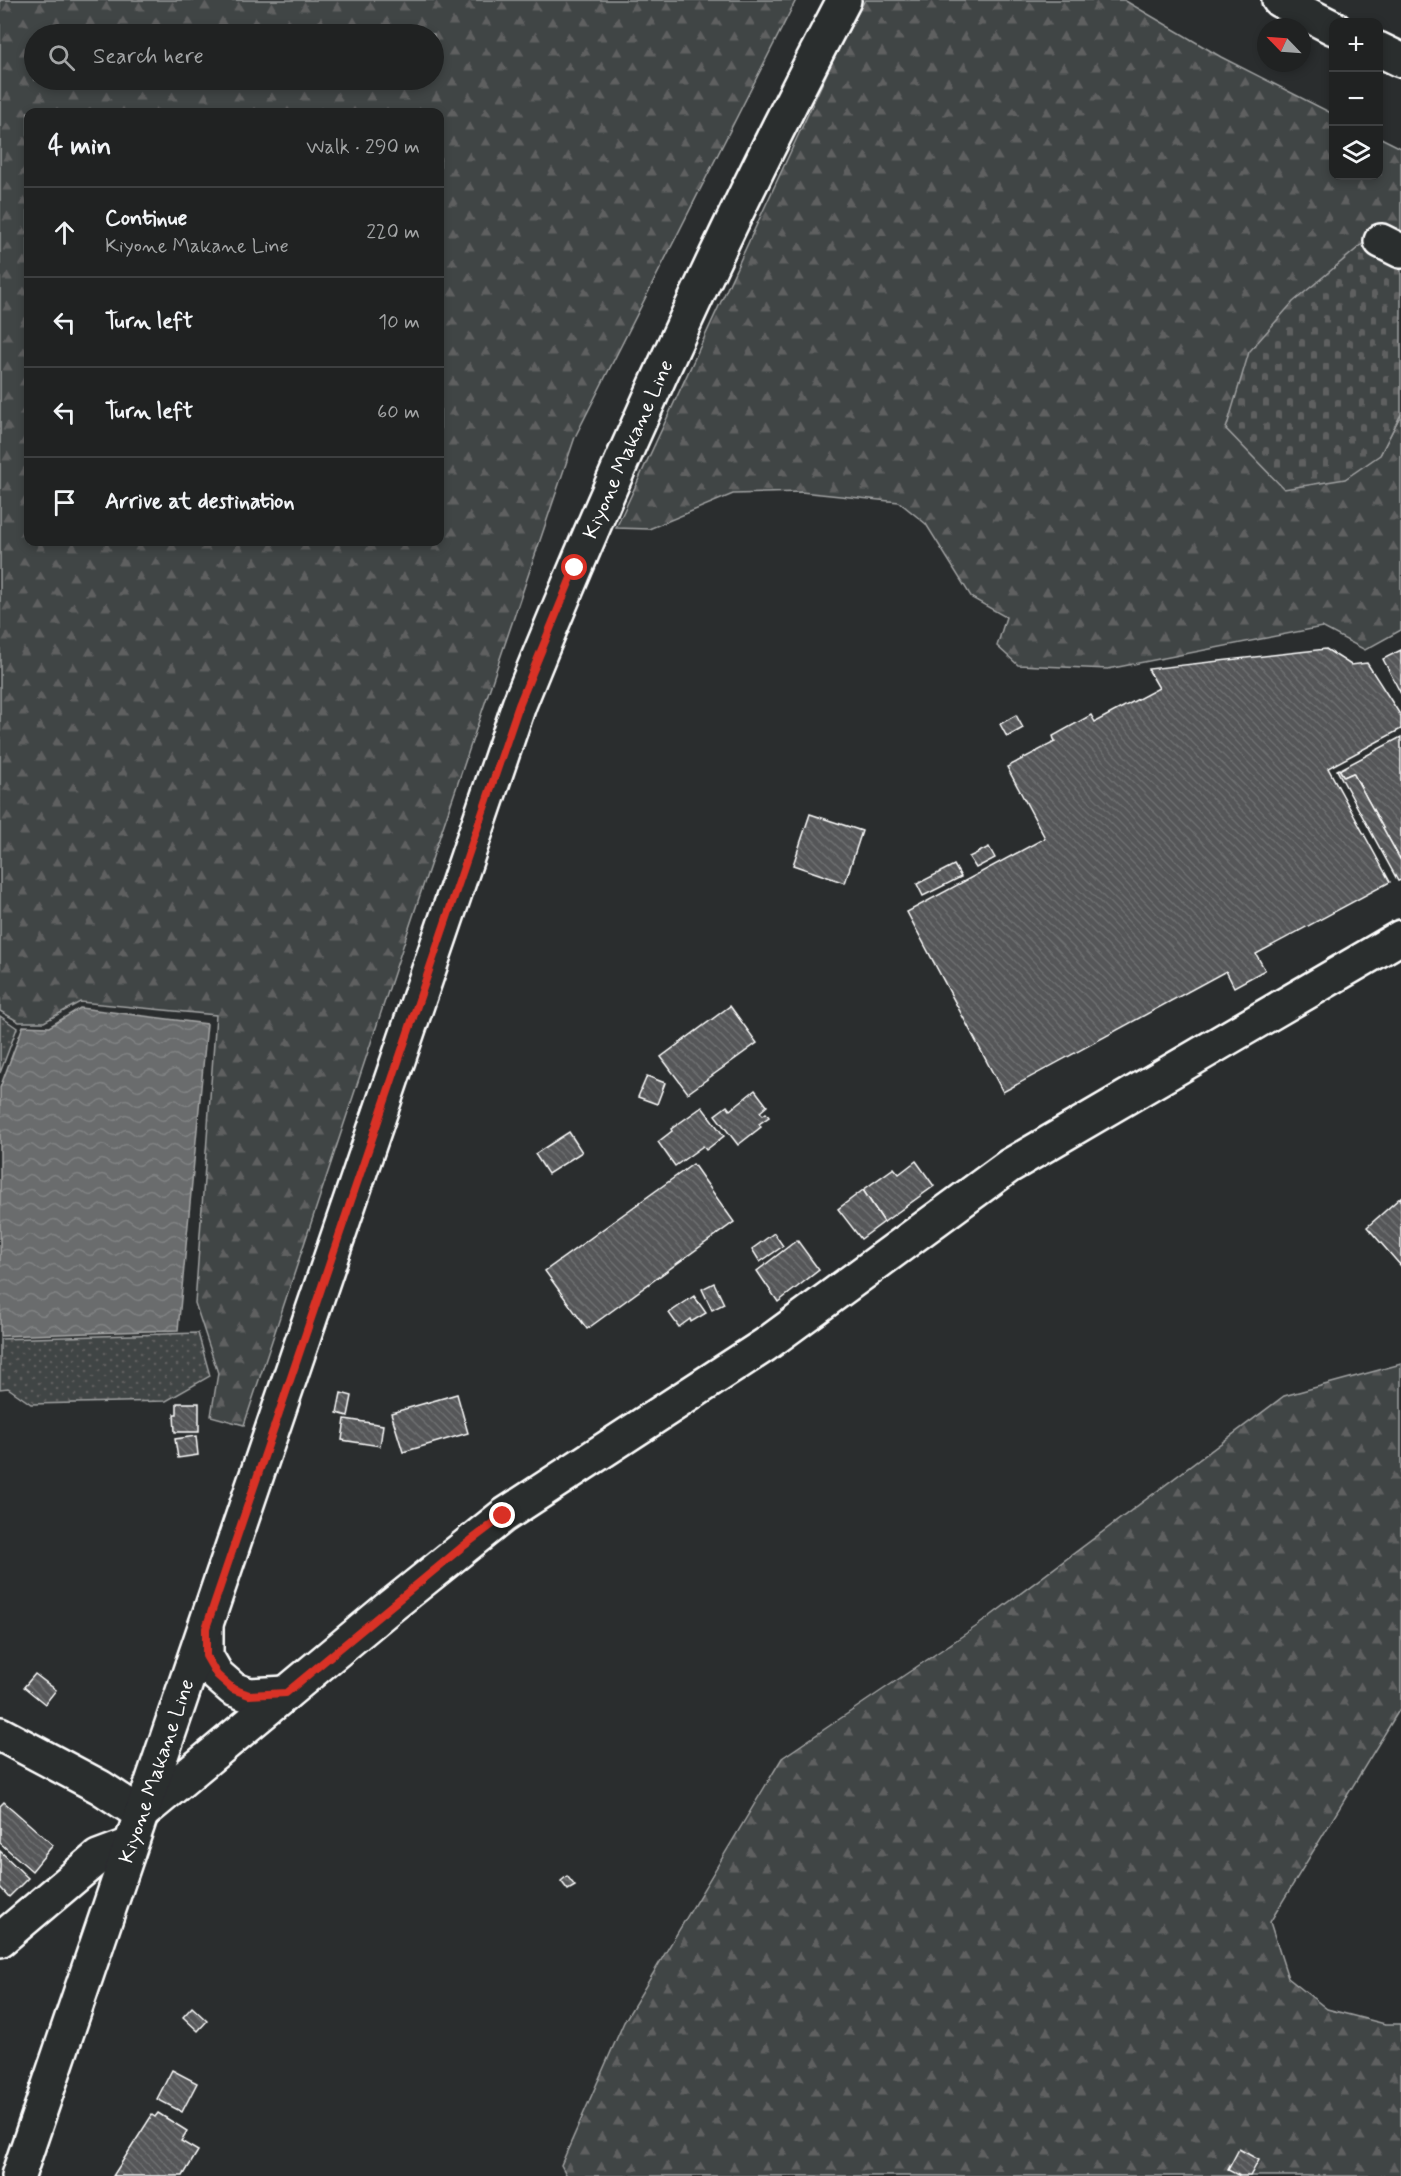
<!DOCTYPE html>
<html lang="en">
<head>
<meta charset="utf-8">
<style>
  body { margin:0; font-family:Mynerve,sans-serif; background:#282a2a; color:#f1f3f6 }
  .controls { position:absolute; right:18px; top:18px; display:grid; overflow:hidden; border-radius:12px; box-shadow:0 3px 9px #0003 }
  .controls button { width:54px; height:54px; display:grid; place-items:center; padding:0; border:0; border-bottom:2px solid #3d3f40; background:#202222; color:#f1f3f6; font:30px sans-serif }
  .compass { position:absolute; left:1257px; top:18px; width:54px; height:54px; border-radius:50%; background:#202222; box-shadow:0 3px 9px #0003; rotate:295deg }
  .stop { position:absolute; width:18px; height:18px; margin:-14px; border:4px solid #d93025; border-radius:50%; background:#fff }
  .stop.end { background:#d93025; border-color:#fff; box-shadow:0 2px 6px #0008 }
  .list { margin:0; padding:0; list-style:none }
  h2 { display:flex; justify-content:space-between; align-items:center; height:78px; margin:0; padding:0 24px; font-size:26px }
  h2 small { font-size:20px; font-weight:400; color:#a2a4a5 }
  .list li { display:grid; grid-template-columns:39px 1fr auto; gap:18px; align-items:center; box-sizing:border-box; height:90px; padding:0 24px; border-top:2px solid #3d3f40 }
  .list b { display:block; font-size:22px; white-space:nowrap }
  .list p { margin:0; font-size:20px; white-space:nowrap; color:#a2a4a5 }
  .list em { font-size:20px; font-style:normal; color:#a2a4a5 }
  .icon { flex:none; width:33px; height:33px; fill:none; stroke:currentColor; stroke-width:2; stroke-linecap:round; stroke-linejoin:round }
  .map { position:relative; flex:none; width:1401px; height:2176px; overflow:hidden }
  .search { position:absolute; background:#202222; box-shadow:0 3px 9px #0003; left:24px; top:24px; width:420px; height:66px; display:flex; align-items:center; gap:15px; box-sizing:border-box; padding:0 21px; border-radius:33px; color:#a2a4a5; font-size:22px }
  .panel { position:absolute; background:#202222; box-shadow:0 3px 9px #0003; left:24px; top:108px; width:420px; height:438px; border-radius:12px }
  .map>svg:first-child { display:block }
  .grass { fill:url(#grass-dots); stroke:#a0a2a2; stroke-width:1.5 }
  .forest { fill:url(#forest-firs); stroke:#a0a2a2; stroke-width:1.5; fill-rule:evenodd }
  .cemetery { fill:url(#cemetery-stones); stroke:#a0a2a2; stroke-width:1.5 }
  .water { fill:url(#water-waves); stroke:#a6a7a7; stroke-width:1.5 }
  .building { fill:url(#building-back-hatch); stroke:#fff; stroke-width:1.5 }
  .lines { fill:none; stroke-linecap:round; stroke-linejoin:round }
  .minor-casing { stroke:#fff; stroke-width:38 }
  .tertiary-casing { stroke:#fff; stroke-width:38 }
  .secondary-casing { stroke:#fff; stroke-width:38 }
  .motorway-casing { stroke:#fff; stroke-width:38 }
  .minor { stroke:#2a2d2e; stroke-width:33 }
  .tertiary { stroke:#2a2d2e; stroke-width:33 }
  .secondary { stroke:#2a2d2e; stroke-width:33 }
  .motorway { stroke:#2a2d2e; stroke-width:33 }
  .route { stroke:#d93025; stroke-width:8 }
  .labels { text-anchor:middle; stroke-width:5; stroke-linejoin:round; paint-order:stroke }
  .street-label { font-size:21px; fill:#fff; stroke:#2a2d2e }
</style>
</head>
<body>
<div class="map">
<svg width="1401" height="2176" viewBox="0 0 1401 2176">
  <defs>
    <pattern id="grass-dots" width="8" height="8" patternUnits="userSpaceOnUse" patternTransform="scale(1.5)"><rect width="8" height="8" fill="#414445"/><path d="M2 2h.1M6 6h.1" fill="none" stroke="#5e6061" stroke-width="1.8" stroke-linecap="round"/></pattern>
    <pattern id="forest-firs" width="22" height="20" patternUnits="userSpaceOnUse" patternTransform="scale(1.5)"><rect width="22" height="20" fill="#414445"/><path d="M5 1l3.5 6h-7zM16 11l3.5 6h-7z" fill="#5e6061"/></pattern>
    <pattern id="cemetery-stones" width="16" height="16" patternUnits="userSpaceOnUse" patternTransform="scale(1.5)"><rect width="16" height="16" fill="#414445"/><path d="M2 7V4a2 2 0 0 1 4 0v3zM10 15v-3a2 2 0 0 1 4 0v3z" fill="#5e6061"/></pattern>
    <pattern id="water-waves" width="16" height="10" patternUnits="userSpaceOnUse" patternTransform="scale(1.5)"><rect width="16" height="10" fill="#6a6c6d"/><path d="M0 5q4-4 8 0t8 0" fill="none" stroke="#808283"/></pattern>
    <pattern id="building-back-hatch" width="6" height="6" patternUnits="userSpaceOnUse" patternTransform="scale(1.5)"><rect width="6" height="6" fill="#555758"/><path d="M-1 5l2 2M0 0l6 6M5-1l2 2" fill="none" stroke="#6e7071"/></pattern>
  </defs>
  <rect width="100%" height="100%" fill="#2a2d2e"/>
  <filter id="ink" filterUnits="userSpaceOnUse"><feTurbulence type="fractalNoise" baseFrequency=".0167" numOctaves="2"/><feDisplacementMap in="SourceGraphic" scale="12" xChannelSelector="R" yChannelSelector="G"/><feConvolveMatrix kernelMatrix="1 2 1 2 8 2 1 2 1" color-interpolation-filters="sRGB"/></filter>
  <g filter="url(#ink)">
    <g class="grass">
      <polygon points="0,1016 17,1028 0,1073"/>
      <polygon points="198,1333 210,1376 166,1401 31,1404 8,1388 0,1389 0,1339"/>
    </g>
    <g class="forest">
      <path d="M0 0H796L575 437 421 892 244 1425 211 1416 218 1373 195 1303 216 1015 80 1002 44 1022H19L0 1011ZM434 34V80H34V34ZM28 112H440V542H28Z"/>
      <polygon points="865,0 1124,0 1221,57 1333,114 1334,176 1378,176 1379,137 1401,148 1401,266 1380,455 1401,414 1401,630 1365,650 1322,627 1108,669 1018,665 997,646 1006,617 972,598 926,524 899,502 801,492 733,494 649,529 616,528 834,58"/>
      <polygon points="1401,1364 1401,1707 1270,1922 1288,1978 1327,2009 1385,2024 1401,2024 1401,2176 567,2176 561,2165 624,2022 782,1758 977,1626 1284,1396"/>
    </g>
    <polygon class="cemetery" points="1365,242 1401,266 1401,414 1380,455 1345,479 1284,489 1226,429 1249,352 1293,302"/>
    <polygon class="water" points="80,1008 207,1024 178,1330 0,1336 0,1088 23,1026 49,1027"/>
    <g class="building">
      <polygon points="1326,649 1351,665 1367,663 1401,716 1401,729 1328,768 1390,882 1256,954 1265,970 1234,987 1226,971 1003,1092 907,912 1045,838 1007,767 1055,742 1053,736 1091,715 1095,722 1159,688 1148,669"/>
      <polygon points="1401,650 1401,694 1383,659"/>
      <polygon points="1016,715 1023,728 1007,737 1000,724"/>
      <polygon points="1401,737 1401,861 1353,773 1344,777 1339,770"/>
      <polygon points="1339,769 1344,777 1353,773 1401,861 1401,880 1398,881 1337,770"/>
      <polygon points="810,814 862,831 845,883 793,865"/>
      <polygon points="989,847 995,858 976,868 969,857"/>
      <polygon points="954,865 961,877 923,896 917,884"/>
      <polygon points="730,1006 757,1043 688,1093 661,1057"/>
      <polygon points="647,1076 665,1083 657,1104 638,1097"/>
      <polygon points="755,1090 767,1106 760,1112 763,1115 766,1113 769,1117 759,1124 761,1127 738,1145 715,1115 727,1106 730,1110"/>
      <polygon points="702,1107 724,1136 706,1150 703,1146 675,1166 658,1142 672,1131 671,1129"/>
      <polygon points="569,1132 582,1152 548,1174 535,1154"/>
      <polygon points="916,1161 934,1186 884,1222 863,1190 894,1168 899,1174"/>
      <polygon points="693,1164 734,1222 587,1329 545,1271"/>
      <polygon points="863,1190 884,1222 861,1239 838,1209"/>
      <polygon points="1401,1197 1401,1266 1367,1227"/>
      <polygon points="774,1233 783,1246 760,1262 752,1249"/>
      <polygon points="797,1240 819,1270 778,1302 757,1271"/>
      <polygon points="714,1283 724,1304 712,1310 702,1289"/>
      <polygon points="694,1296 706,1313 691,1322 690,1319 679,1327 669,1313"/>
      <polygon points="341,1393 352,1396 348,1416 337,1413"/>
      <polygon points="457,1394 468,1433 403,1452 391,1413"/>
      <polygon points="177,1403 199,1403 199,1432 175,1432 174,1414 177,1414"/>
      <polygon points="345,1419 383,1425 380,1446 342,1440"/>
      <polygon points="196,1436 198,1455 178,1458 175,1439"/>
      <polygon points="35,1674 56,1690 45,1704 24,1687"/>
      <polygon points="4,1802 53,1845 32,1871 0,1843 0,1806"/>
      <polygon points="0,1851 28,1878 9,1897 0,1887"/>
      <polygon points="567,1876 575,1886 568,1890 561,1881"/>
      <polygon points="192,2007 207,2021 198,2031 183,2017"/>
      <polygon points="172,2070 197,2083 182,2112 157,2099"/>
      <polygon points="158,2113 187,2131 181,2141 198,2151 183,2176 113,2176 152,2115 155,2117"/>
      <polygon points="1239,2149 1259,2160 1250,2176 1240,2176 1228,2170"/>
    </g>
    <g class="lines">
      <g class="minor-casing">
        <g id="minor">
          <polyline points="1381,241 1401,251"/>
          <polyline points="0,1734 100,1787 141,1814"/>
          <polyline points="0,1940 98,1857 130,1845"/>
        </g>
      </g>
      <g class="tertiary-casing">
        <g id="tertiary">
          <polyline points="206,1628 206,1656 217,1675 233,1689 249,1695 286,1693"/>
          <polyline points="141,1814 386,1610 503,1516 765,1345 1009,1166 1401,937"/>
        </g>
      </g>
      <g class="secondary-casing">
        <g id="secondary">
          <path id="s1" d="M18 2176 519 705C616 465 723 229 844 0"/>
        </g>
      </g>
      <g class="motorway-casing">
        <g id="motorway">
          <polyline points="1279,0 1334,28"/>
          <polyline points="1378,49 1401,60"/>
        </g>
      </g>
      <use href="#minor" class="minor"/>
      <use href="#tertiary" class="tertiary"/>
      <use href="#secondary" class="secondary"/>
      <use href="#motorway" class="motorway"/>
    </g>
  </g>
  <g class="lines" filter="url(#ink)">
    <polyline class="route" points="503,1516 461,1548 286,1693 249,1695 233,1689 217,1675 206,1656 206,1628 519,705 575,568"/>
  </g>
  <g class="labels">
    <g class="street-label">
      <text dy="7" stroke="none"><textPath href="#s1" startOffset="1832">Kiyone Makane Line</textPath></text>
      <text dy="7" stroke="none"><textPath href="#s1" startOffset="428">Kiyone Makane Line</textPath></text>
    </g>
  </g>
</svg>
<div class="controls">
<button>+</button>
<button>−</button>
<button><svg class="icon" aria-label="layers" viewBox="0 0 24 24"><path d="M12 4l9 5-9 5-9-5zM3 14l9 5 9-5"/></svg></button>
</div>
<svg class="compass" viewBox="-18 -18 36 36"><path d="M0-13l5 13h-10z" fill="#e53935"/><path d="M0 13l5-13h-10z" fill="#a2a4a5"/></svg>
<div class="stop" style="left:575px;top:568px"></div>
<div class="stop end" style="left:503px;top:1516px"></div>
<div class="search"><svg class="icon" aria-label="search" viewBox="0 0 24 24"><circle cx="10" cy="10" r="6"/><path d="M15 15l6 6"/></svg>Search here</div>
<section class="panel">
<h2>4 min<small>Walk · 290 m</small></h2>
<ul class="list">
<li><svg class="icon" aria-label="ahead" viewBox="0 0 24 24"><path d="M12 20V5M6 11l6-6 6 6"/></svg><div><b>Continue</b><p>Kiyone Makane Line</p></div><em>220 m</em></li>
<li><svg class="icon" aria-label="left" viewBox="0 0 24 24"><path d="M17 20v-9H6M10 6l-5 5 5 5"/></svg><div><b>Turn left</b></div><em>10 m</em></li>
<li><svg class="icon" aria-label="left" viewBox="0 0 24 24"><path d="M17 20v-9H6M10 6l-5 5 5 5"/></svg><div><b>Turn left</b></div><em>60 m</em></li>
<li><svg class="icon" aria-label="arrive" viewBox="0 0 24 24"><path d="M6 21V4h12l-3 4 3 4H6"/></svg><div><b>Arrive at destination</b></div></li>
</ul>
</section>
</div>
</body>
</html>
